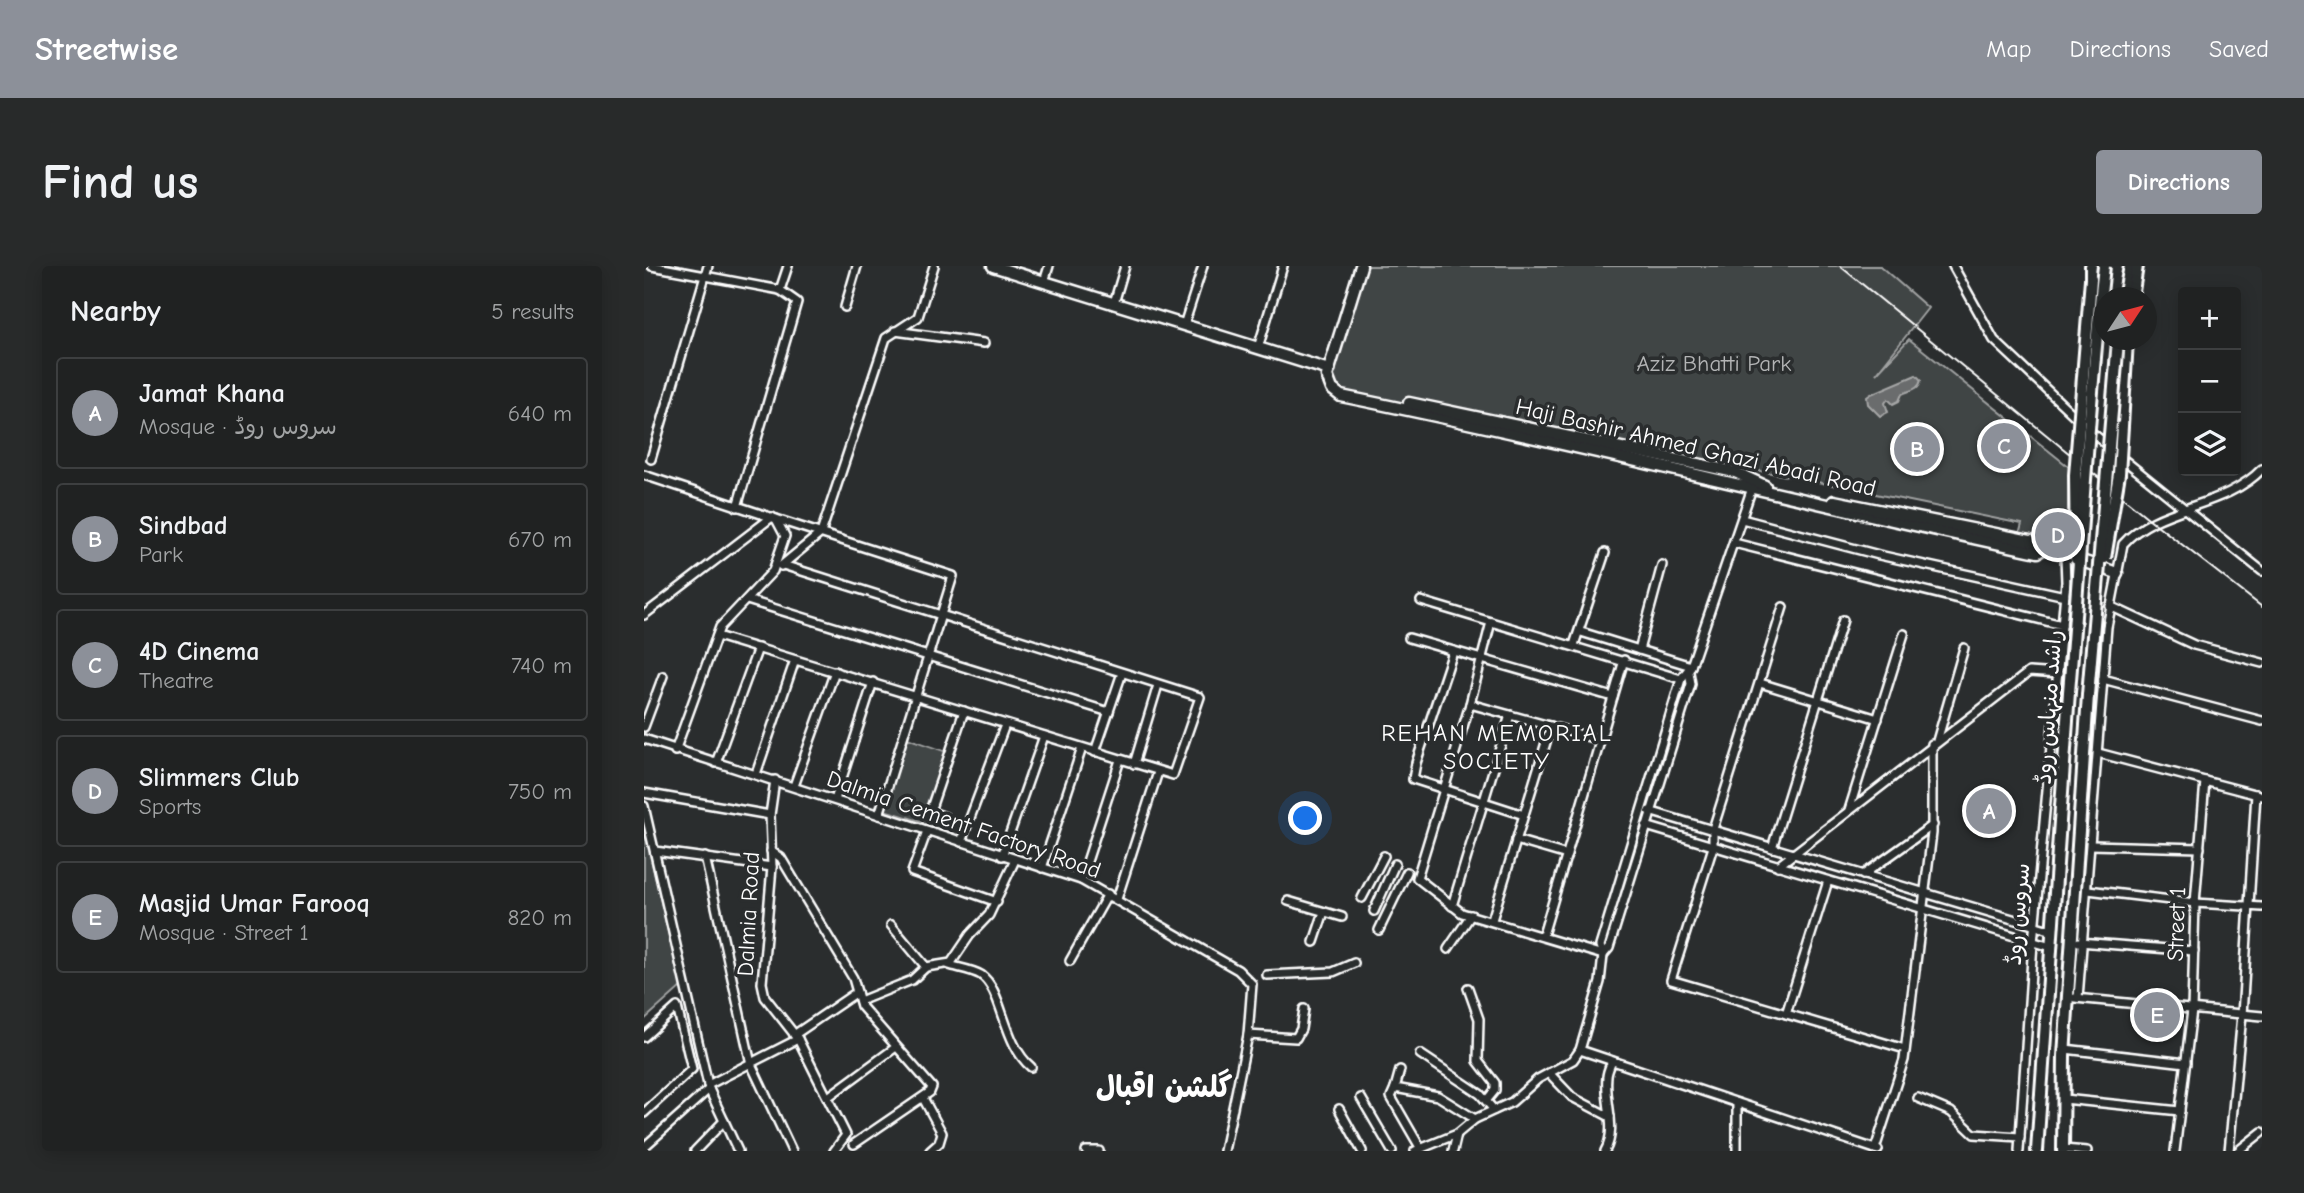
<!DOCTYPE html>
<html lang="en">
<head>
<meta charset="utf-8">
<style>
  body { margin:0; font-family:"Comic Neue","Playpen Sans Arabic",sans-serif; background:#282a2a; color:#f1f3f6 }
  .controls { position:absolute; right:21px; top:21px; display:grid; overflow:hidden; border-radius:7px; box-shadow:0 4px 18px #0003 }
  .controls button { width:63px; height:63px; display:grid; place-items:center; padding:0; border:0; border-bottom:2px solid #3d3f40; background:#202222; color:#f1f3f6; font:35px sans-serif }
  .compass { position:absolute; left:1450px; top:21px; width:63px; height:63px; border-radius:50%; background:#202222; box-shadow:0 4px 18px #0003; rotate:54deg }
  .you { position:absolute; left:662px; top:553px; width:24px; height:24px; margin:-18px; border:5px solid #fff; border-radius:50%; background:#1a73e8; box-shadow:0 0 0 10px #1a73e833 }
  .badge { display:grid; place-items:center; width:46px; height:46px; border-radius:50%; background:#8c9099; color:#fff; font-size:23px; font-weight:700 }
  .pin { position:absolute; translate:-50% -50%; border:4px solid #fff; box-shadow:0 2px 7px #0006 }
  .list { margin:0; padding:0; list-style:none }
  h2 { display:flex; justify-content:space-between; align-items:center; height:91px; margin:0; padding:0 28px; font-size:30px }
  h2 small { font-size:23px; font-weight:400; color:#a2a4a5 }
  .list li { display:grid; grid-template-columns:46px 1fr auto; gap:21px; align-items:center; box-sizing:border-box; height:112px; margin:0 14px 14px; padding:0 14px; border:2px solid #3d3f40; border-radius:7px }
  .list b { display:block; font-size:26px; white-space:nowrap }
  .list p { margin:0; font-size:23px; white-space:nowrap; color:#a2a4a5 }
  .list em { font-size:23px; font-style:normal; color:#a2a4a5 }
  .icon { flex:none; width:38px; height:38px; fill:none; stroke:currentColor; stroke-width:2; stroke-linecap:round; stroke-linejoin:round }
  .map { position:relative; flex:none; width:1618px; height:885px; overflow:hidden; border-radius:7px }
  header { display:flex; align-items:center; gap:42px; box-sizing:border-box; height:98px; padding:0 35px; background:#8c9099; color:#fff }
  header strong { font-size:33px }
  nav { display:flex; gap:38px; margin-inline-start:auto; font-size:24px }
  .intro { display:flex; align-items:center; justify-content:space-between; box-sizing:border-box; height:168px; padding:0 42px }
  h1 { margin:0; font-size:49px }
  .button { padding:18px 32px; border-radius:7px; background:#8c9099; color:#fff; font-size:24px; font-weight:700 }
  main { display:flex; gap:42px; padding:0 42px }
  aside { flex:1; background:#202222; border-radius:7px; box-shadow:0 4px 18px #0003 }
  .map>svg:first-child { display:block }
  .green { fill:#414445; stroke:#a0a2a2; stroke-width:2 }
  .water { fill:#6a6c6d; stroke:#a6a7a7; stroke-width:2 }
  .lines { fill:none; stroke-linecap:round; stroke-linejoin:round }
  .street-casing { stroke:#fff; stroke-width:12 }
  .secondary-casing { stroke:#fff; stroke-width:15 }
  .primary-casing { stroke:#fff; stroke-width:16 }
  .street { stroke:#2a2d2e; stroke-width:7 }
  .secondary { stroke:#2a2d2e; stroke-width:10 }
  .primary { stroke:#2a2d2e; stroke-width:10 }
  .rail { stroke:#fff; stroke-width:2 }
  .primary-bridge-casing { stroke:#fff; stroke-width:16; stroke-linecap:butt }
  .primary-bridge { stroke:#2a2d2e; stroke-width:10 }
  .labels { text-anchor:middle; stroke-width:7; stroke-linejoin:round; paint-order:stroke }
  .park-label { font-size:23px; fill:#b3b4b5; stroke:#2a2d2e }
  .street-label { font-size:23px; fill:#fff; stroke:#2a2d2e }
  .neighbourhood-label { font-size:24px; letter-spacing:2px; fill:#fff; stroke:#2a2d2e }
  .district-label { font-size:30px; font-weight:bold; fill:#fff; stroke:#2a2d2e }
</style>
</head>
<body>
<header>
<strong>Streetwise</strong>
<nav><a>Map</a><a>Directions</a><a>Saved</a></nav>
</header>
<div class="intro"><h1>Find us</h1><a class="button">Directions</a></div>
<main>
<aside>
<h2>Nearby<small>5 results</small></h2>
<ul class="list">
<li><span class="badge">A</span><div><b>Jamat Khana</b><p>Mosque · سروس روڈ</p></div><em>640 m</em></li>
<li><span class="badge">B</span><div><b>Sindbad</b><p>Park</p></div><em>670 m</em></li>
<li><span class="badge">C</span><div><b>4D Cinema</b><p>Theatre</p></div><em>740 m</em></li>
<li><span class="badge">D</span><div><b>Slimmers Club</b><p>Sports</p></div><em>750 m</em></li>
<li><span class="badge">E</span><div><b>Masjid Umar Farooq</b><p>Mosque · Street 1</p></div><em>820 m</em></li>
</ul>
</aside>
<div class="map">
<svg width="1618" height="885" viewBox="0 0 1618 885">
  <rect width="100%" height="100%" fill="#2a2d2e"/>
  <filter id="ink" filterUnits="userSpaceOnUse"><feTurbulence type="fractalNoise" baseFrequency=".0143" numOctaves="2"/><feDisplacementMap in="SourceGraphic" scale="14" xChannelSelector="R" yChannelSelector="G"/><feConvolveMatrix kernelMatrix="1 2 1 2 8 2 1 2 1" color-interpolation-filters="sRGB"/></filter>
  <g filter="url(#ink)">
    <g class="green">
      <polygon points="718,0 1236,0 1284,42 1232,108 1265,73 1425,201 1423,283 1374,273 1378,258 1149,211 697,130 689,123 685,104"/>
      <polygon points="263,472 303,486 279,556 240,544"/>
      <polygon points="0,563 37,721 0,754"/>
    </g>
    <path class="water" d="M1272 109 1277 114C1275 124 1266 124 1258 128L1255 135 1249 138 1244 133 1241 137 1244 146 1236 150 1224 138 1223 131 1227 128Z"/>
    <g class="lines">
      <g class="street-casing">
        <g id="street">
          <polyline points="8,0 136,24"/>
          <polyline points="1309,0 1350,74 1437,156"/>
          <polyline points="400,16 405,0"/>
          <polyline points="470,37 481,0"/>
          <polyline points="201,41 213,0"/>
          <polyline points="540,59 559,0"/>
          <polyline points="251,65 340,77"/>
          <polyline points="614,82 639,0"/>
          <polyline points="1445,164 1465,181"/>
          <polyline points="1474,189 1618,305"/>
          <polyline points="7,193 64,0"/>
          <polyline points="0,209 132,253 141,270 129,305 76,361 31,485"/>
          <polyline points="93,241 153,36 136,24 144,0"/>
          <polyline points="132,253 309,310 235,549"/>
          <polyline points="1098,253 1235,289 1421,330"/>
          <polyline points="1090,277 1418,359"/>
          <polyline points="137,300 177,267 242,72 274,51 290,0"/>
          <polyline points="103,334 465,446"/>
          <polyline points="777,335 1037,413"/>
          <polyline points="1466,340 1550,379 1618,397"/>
          <polyline points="1139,341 1069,563 1069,581 1027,714 1261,783"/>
          <polyline points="0,349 128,251"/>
          <polyline points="847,356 826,438 773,612 818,647 959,689"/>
          <polyline points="937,366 1047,400"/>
          <polyline points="73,370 529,509 556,431 139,299"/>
          <polyline points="765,372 969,431"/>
          <polyline points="930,379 961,287"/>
          <polyline points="995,384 1018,299"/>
          <polyline points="809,386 772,497 769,513 880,549"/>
          <polyline points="1459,413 1618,455"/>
          <polyline points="1116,417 1234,453"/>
          <polyline points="826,438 956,474"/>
          <polyline points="0,461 19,410"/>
          <polyline points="0,473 437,614 594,704 608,718 604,769 580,885"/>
          <polyline points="1293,475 1320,382"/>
          <polyline points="451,486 478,407"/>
          <polyline points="1454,487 1618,530"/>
          <polyline points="72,497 114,382"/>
          <polyline points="490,498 514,419"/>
          <polyline points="112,508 151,394"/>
          <polyline points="131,514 126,549 128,601 118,717 121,731 154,773 202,869 190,885"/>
          <polyline points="150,520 191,405"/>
          <polyline points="0,527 126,549"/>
          <polyline points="191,534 229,416"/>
          <polyline points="0,540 65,823 94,885"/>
          <polyline points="1205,544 1260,368"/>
          <polyline points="1005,545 1409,665"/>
          <polyline points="301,551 286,545 320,445"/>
          <polyline points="1002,560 1407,681"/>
          <polyline points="283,565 268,606 353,636"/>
          <polyline points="872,574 923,589"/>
          <polyline points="317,576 361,459"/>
          <polyline points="1447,579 1556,582"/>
          <polyline points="1128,582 1199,354"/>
          <polyline points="11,585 128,601"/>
          <polyline points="127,585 137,592 209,712 217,740 288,821 286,826 210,878"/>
          <polyline points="358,590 400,470"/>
          <polyline points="61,591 107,798 148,885"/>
          <polyline points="1134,600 1385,406 1414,408"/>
          <polyline points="398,602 438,482"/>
          <polyline points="1219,609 1289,559"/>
          <polyline points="437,614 476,494"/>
          <polyline points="1444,624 1551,637 1618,641"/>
          <polyline points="718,632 740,590"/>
          <polyline points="473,633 514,506"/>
          <polyline points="644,635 698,651"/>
          <polyline points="808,640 866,449"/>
          <polyline points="730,645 751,598"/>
          <polyline points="848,654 907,460"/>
          <polyline points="247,659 282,701"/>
          <polyline points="735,664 763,606"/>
          <polyline points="899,669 980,394"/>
          <polyline points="670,676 680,646"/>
          <polyline points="1435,676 1550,685"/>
          <polyline points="804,683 827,649"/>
          <polyline points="959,689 956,680 1037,413 1047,400 1109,219"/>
          <polyline points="426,695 464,628"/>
          <path d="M305 699C315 702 329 704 337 709 359 724 359 778 387 801"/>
          <polyline points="623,709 689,706 710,697"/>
          <polyline points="824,722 835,753 834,795 851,817 851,824 842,835"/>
          <polyline points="1431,732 1618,750"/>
          <path d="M1434 732 1463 361 1479 278C1513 239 1580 243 1618 203"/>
          <polyline points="216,735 268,714 282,701 307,697 326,669 345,649 371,594"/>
          <polyline points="1142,748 1184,615"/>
          <polyline points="150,769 213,726"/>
          <polyline points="604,769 652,772 657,763 660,743"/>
          <polyline points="0,771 33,741 48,803 0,847"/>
          <polyline points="1421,783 1542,797"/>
          <polyline points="936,784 1234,884"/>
          <polyline points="776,788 836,828 850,844"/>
          <polyline points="905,807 928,831 966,851"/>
          <polyline points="64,819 154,773"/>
          <polyline points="751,822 756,804"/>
          <polyline points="184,831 252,781"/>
          <polyline points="279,832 298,867 295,877 286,885"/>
          <polyline points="717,832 748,885"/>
          <polyline points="1274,832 1307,846 1330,868 1376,871"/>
          <polyline points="1420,833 1536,845"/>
          <polyline points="695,843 718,885"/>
          <polyline points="0,881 65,823"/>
          <polyline points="777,883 747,831 751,822 794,830 831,853"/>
          <polyline points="1231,883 1260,794 1288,567 1288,478"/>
          <polyline points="1419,883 1443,885"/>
          <polyline points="51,885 80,855"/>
          <polyline points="442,885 455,885"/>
          <polyline points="771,885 813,868 831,853 868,836 894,813 929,794 936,784 956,716 959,689 965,682 1047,418 1045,406"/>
          <polyline points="809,885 813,868"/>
          <path d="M961 885C974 862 960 835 963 811 963 806 966 800 968 795"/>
          <polyline points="1093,885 1093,837"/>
          <polyline points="1375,885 1389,677 1422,316 1421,290"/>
          <polyline points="1531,885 1548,744 1551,637 1561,515"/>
          <polyline points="1585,885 1598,749 1612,528"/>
          <polyline points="1594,885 1618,866"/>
        </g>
      </g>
      <g class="secondary-casing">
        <g id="secondary">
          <polyline points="349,0 685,104"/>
          <path d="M717 0 683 110 688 123 697 130C930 177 1161 237 1394 286L1400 282"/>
          <polyline points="765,137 1091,206 1121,220"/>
          <polyline points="1190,235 1396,277 1400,282 1473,307"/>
        </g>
      </g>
      <g class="primary-casing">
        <g id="primary">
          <polyline points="1447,13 1447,0"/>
          <polyline points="1480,32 1486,0"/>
          <polyline points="1488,32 1493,0"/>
          <polyline points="1478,160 1483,74"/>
          <polyline points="1393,885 1425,426"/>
          <polyline points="1419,885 1420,790 1444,429"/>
        </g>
      </g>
      <use href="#street" class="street"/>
      <use href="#secondary" class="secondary"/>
      <use href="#primary" class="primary"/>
      <polyline class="rail" points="1196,0 1504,252 1618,341"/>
      <g class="primary-bridge-casing">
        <g id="primary-bridge">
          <polyline points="1461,292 1475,208 1478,160"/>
          <polyline points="1432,293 1431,209 1447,13"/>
          <path d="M1425 426C1437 284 1444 142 1460 0"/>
          <polyline points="1444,429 1474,74"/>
        </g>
      </g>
      <use href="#primary-bridge" class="primary-bridge"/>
    </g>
  </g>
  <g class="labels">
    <g class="park-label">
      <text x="1070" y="105">Aziz Bhatti Park</text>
    </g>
    <g class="street-label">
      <text transform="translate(1052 181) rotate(13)" y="8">Haji Bashir Ahmed Ghazi Abadi Road</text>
      <text transform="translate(1404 441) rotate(-86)" y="8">راشد منہاس روڈ</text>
      <text transform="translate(320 558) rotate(19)" y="8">Dalmia Cement Factory Road</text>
      <text transform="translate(104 648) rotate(-87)" y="8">Dalmia Road</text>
      <text transform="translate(1373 648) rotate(-85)" y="8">سروس روڈ</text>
      <text transform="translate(1532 658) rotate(-88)" y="8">Street 1</text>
    </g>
    <g class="neighbourhood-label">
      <text x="853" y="475">REHAN MEMORIAL<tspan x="853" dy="28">SOCIETY</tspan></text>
    </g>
    <g class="district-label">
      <text x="520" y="831">گلشن اقبال</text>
    </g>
  </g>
</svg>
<div class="controls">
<button>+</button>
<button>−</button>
<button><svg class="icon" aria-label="layers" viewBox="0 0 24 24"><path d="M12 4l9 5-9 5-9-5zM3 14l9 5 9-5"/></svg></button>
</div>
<svg class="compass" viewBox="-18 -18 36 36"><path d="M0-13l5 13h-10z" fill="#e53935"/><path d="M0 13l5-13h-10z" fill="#a2a4a5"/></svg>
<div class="you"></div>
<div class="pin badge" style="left:1345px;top:545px">A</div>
<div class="pin badge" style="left:1273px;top:183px">B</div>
<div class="pin badge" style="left:1360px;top:180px">C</div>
<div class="pin badge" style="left:1414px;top:269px">D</div>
<div class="pin badge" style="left:1513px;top:749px">E</div>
</div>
</main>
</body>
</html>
